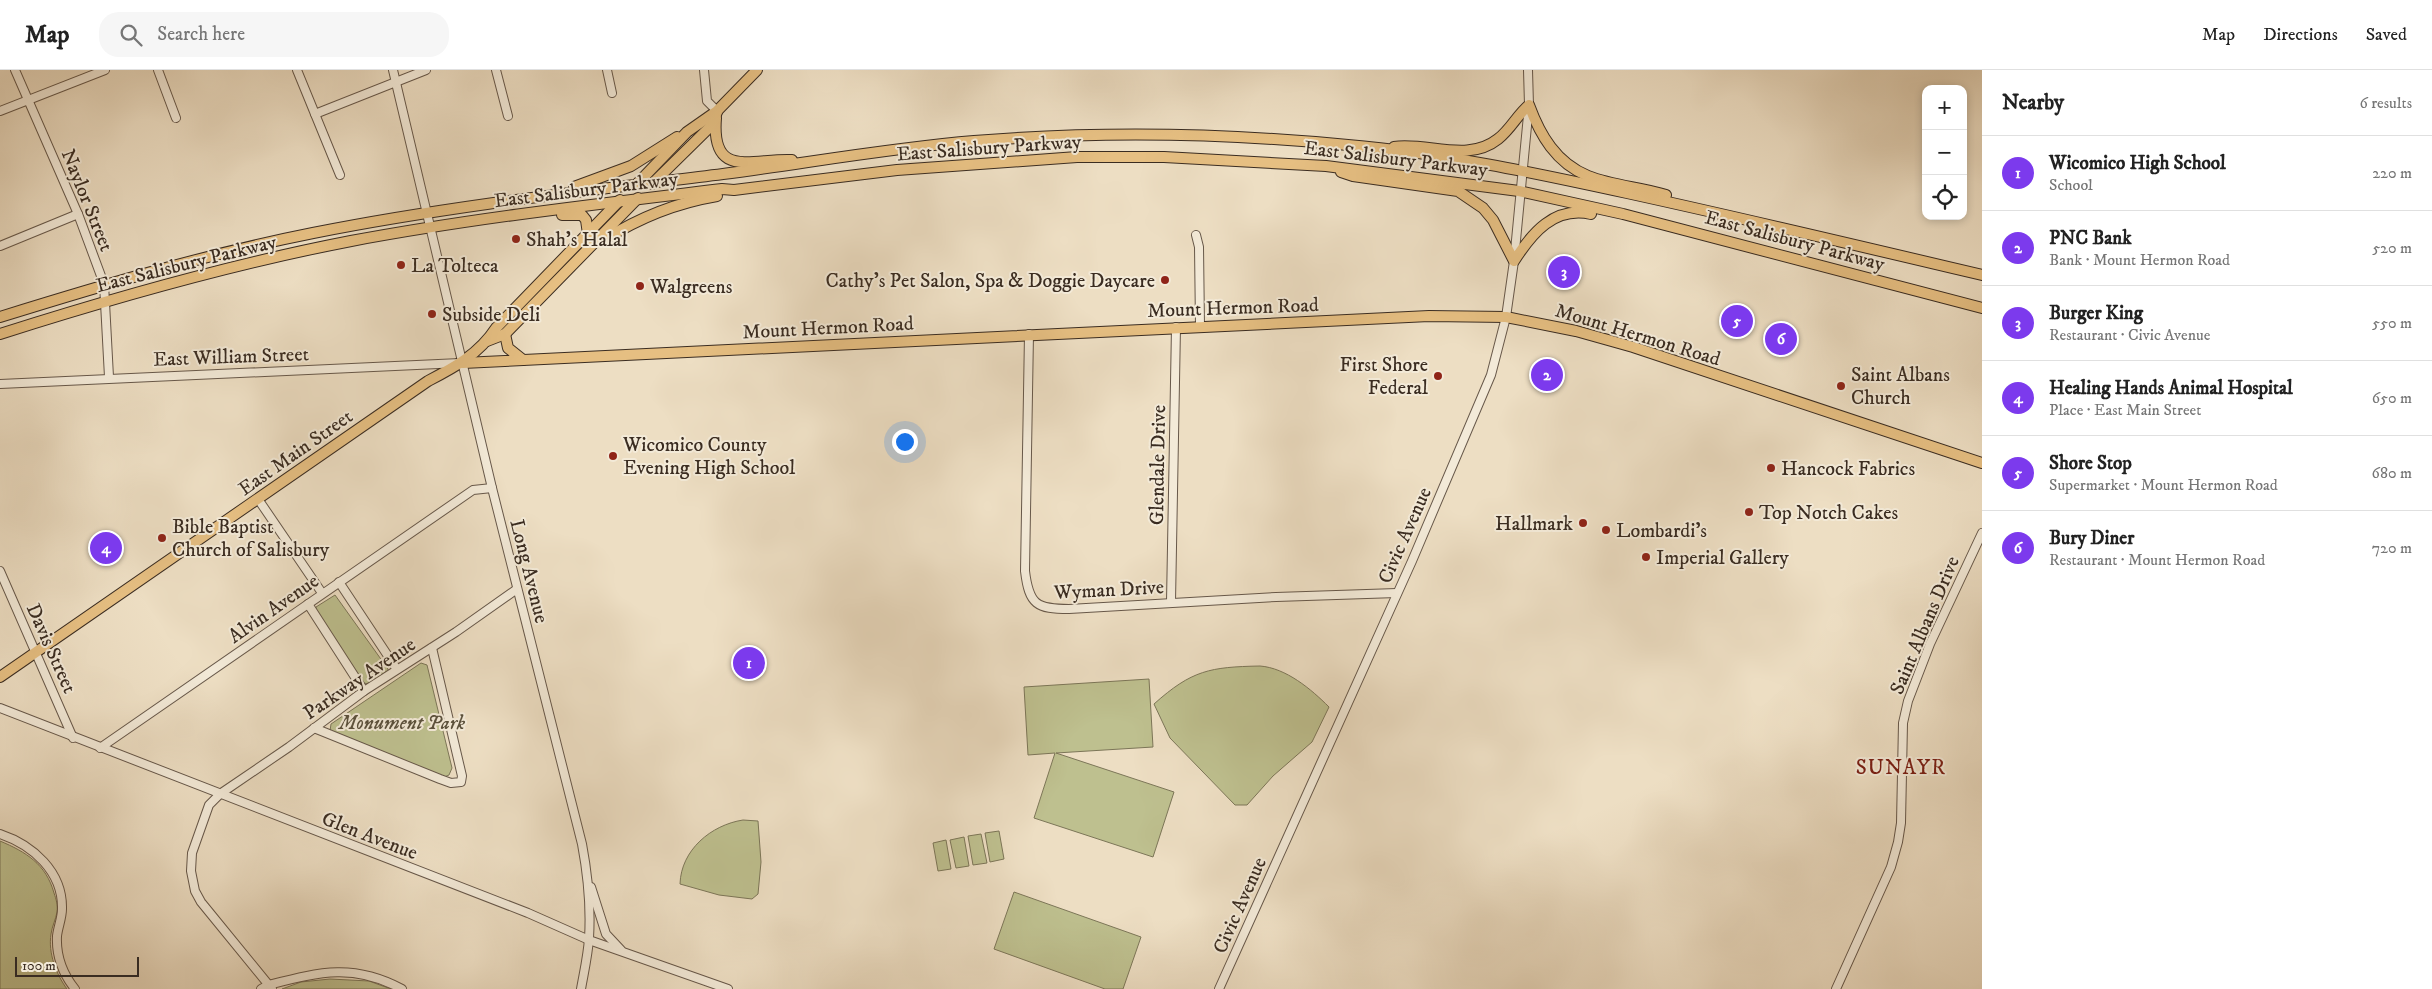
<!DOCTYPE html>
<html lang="en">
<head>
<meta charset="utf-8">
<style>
  body { margin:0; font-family:"IM FELL DW Pica",serif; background:#f6f6f6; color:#222 }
  .controls { position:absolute; right:15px; top:15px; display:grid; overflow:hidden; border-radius:10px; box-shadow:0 2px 8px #0003 }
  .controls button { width:45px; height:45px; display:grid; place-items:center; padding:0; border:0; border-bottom:1px solid #e0e0e0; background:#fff; color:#222; font:25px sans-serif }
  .scale { position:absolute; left:15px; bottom:12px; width:124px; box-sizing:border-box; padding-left:5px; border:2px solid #3a2c21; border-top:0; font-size:14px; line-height:18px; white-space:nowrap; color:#3a2c21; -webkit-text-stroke:4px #f3ead8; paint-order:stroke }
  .you { position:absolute; left:904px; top:371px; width:18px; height:18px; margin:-12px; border:4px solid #fff; border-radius:50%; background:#1a73e8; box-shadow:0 0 0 8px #1a73e833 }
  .badge { display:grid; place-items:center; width:32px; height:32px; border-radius:50%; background:#7c3aed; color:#fff; font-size:16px; font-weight:700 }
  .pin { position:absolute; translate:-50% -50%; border:2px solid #fff; box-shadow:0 1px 5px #0006 }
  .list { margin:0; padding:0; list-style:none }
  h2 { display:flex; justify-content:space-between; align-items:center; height:65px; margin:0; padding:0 20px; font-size:21px }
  h2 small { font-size:16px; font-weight:400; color:#767676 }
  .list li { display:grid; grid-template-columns:32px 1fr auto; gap:15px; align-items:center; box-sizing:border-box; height:75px; padding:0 20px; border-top:1px solid #e0e0e0 }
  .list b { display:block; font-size:19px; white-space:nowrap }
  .list p { margin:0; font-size:16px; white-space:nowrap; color:#767676 }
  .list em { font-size:16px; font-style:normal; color:#767676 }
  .icon { flex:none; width:28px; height:28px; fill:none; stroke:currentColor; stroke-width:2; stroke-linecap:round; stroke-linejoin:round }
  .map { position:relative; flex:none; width:1982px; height:919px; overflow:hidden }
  header { display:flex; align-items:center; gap:30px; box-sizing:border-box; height:70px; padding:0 25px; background:#fff; border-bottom:1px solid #e0e0e0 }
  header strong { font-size:24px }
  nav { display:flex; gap:28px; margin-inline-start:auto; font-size:18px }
  .search { width:350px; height:45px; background:#f6f6f6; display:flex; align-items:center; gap:12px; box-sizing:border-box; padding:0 18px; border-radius:20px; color:#767676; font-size:19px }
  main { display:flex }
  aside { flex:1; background:#fff }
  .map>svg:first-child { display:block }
  .green { fill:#bec08f; stroke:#7c7658 }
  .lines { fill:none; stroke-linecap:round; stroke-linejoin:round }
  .minor-casing { stroke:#67584a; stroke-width:10 }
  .major-casing { stroke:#3a2c21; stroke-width:12 }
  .minor { stroke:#f3ead8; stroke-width:8 }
  .major { stroke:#e6bf82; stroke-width:10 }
  .poi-dot { fill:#8f2418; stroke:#f3ead8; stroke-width:2 }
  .labels { text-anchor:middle; stroke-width:4; stroke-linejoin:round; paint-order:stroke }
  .street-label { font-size:20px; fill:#3a2c21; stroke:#f3ead8 }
  .poi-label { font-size:20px; fill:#3a2c21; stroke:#f3ead8; text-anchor:start }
  .park-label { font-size:20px; font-style:italic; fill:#5b513c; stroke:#f3ead8 }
  .neighbourhood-label { font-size:21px; letter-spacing:1px; fill:#7a1f14; stroke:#f3ead8 }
</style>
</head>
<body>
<header>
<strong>Map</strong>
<div class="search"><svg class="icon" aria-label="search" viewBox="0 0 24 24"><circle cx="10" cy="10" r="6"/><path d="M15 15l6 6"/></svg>Search here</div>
<nav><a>Map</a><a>Directions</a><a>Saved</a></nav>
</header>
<main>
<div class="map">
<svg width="1982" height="919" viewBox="0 0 1982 919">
  <rect width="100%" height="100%" fill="#eddec3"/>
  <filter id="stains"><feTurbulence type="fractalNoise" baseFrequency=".004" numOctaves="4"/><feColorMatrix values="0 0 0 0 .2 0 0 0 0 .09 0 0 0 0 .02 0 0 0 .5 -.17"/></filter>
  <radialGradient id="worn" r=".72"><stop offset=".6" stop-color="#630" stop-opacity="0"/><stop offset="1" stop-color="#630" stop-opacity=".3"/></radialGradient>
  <g class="green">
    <polygon points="335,525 388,599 388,602 368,614 364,613 316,544 316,537"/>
    <polygon points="421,593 427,595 452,698 449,705 442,708 330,661 331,654"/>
    <path d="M1260 596C1286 598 1311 619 1329 637L1312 672 1273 706 1247 735H1235L1170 668 1154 634C1192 600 1210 597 1260 596Z"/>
    <polygon points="1149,609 1153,677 1056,683 1174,722 1153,787 1034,748 1055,683 1028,685 1024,617"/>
    <path d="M743 750 758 751 761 792 758 824 752 829 719 825 680 814C681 780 711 755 743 750Z"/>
    <polygon points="999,761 1004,789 990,792 985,763"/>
    <polygon points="981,764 987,793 973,795 968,766"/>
    <polygon points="964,767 969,796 956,798 950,770"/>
    <polygon points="946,770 951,799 938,801 933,773"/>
    <path d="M0 771C26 782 46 794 54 823 56 829 58 835 57 842 56 849 52 856 51 864 48 883 56 904 67 919H0Z"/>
    <polygon points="1014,822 1141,867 1123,919 1105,919 994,879"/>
    <polygon points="330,909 369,911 391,919 282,919 301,912"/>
  </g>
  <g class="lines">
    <g class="minor-casing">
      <g id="minor">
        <polyline points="15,0 78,144 104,214 109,307"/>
        <polyline points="158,0 176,48"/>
        <polyline points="297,0 340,105"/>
        <path d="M393 0 492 418 582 774C588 806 591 836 589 868 588 885 584 902 581 919"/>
        <polyline points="496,0 508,46"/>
        <polyline points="607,0 612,23"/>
        <polyline points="704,0 707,31 717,41"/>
        <polyline points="0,41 105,0"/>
        <polyline points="315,44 426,0"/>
        <polyline points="1196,165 1199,177 1200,256"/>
        <polyline points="0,176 78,144"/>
        <path d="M1029 264 1025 501C1029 535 1037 539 1069 539L1276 527 1397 523"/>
        <polyline points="0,314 460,293"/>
        <polyline points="258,429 322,523"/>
        <polyline points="0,501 73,668"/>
        <polyline points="339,512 396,598"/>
        <polyline points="1171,532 1176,257"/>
        <polyline points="308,534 364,621"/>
        <polyline points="0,638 528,843 589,870 728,919"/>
        <polyline points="314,658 440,709 451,713 461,712 462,706 432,578"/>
        <polyline points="100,678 473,420 492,418"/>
        <path d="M0 764C33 775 63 802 62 839 62 848 58 857 57 866 56 886 63 904 75 919"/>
        <polyline points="591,817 606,864 621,880"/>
        <path d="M261 919 268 915C320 902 353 893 402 919"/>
        <polyline points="272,919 201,832 195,821 191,801 192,783 209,735 220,724 289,677 364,621 456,562 517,519"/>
        <polyline points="1219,919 1412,491 1491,305 1506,247 1514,191 1529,35 1528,0"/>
        <polyline points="1836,919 1891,797 1898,772 1901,753 1903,653 1908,631 1930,574 1982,463"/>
      </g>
    </g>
    <g class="major-casing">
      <g id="major">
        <path d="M716 48C711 110 752 88 792 90"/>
        <path d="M1394 77C1428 72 1468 93 1498 69 1511 59 1517 45 1529 35 1540 65 1556 93 1588 106 1613 116 1641 117 1666 125"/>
        <path d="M1341 102 1353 106 1458 121 1483 138 1493 150 1514 191C1532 163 1554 136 1591 144"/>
        <polyline points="652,114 712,55 717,42"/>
        <polyline points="636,115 687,62 717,41 757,0"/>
        <polyline points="574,117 631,96 677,67"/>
        <polyline points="562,145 582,145 586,150 588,164"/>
        <path d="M604 170C640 147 675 133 717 126"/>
        <path d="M0 247C103 215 207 184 313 163 449 136 586 121 723 104 807 93 890 78 974 71 1098 61 1224 63 1348 75 1442 83 1535 103 1627 123 1746 149 1864 177 1982 205"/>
        <path d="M0 264C116 227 232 194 351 171 474 148 598 134 722 119L734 120 897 100 1077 87H1164L1326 96 1519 121 1623 144 1982 238"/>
        <polyline points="505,264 508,278 523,290"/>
        <polyline points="487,271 505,264 638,128"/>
        <polyline points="463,293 1429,246 1506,247 1576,261 1633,277 1982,393"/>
        <path d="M0 607 428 311C455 297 479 284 496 258L620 130"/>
      </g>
    </g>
    <use href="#minor" class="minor"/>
    <use href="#major" class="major"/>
  </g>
  <g class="poi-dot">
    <circle cx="516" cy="169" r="5"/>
    <circle cx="401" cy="195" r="5"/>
    <circle cx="1165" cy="210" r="5"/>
    <circle cx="640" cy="216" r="5"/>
    <circle cx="432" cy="244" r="5"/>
    <circle cx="1438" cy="306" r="5"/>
    <circle cx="1841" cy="316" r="5"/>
    <circle cx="613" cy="386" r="5"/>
    <circle cx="1771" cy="398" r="5"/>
    <circle cx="1749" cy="442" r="5"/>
    <circle cx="1583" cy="453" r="5"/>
    <circle cx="1606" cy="460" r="5"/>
    <circle cx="162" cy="468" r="5"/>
    <circle cx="1646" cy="487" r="5"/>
  </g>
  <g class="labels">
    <g class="street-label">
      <text transform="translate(989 77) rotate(-4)" y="7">East Salisbury Parkway</text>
      <text transform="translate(1396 88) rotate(7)" y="7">East Salisbury Parkway</text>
      <text transform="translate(586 119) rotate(-7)" y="7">East Salisbury Parkway</text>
      <text transform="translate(88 130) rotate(68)" y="7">Naylor Street</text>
      <text transform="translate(1795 170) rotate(15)" y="7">East Salisbury Parkway</text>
      <text transform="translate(186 193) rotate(-14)" y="7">East Salisbury Parkway</text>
      <text transform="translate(1233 237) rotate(-2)" y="7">Mount Hermon Road</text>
      <text transform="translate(828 257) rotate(-3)" y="7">Mount Hermon Road</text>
      <text transform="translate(1638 264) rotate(17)" y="7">Mount Hermon Road</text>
      <text transform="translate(231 286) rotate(-2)" y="7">East William Street</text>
      <text transform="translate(295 382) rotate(-35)" y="7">East Main Street</text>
      <text transform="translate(1157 395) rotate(-89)" y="7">Glendale Drive</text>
      <text transform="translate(1404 465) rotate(-66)" y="7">Civic Avenue</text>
      <text transform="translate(530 501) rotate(76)" y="7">Long Avenue</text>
      <text transform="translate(1109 519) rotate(-3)" y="7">Wyman Drive</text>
      <text transform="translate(273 538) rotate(-35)" y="7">Alvin Avenue</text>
      <text transform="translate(1924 555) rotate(-67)" y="7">Saint Albans Drive</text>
      <text transform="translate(52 578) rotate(66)" y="7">Davis Street</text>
      <text transform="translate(359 608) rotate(-34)" y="7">Parkway Avenue</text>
      <text transform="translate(370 765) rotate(21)" y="7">Glen Avenue</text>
      <text transform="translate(1239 835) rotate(-66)" y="7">Civic Avenue</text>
    </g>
    <g class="poi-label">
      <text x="526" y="176">Shah’s Halal</text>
      <text x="411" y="202">La Tolteca</text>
      <text x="1155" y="217" text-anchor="end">Cathy's Pet Salon, Spa &amp; Doggie Daycare</text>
      <text x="650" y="223">Walgreens</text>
      <text x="442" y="251">Subside Deli</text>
      <text x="1428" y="301" text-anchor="end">First Shore<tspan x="1428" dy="23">Federal</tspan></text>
      <text x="1851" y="311">Saint Albans<tspan x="1851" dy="23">Church</tspan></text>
      <text x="623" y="381">Wicomico County<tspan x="623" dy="23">Evening High School</tspan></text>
      <text x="1781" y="405">Hancock Fabrics</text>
      <text x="1759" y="449">Top Notch Cakes</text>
      <text x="1573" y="460" text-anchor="end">Hallmark</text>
      <text x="172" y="463">Bible Baptist<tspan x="172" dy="23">Church of Salisbury</tspan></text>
      <text x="1616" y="467">Lombardi's</text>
      <text x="1656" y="494">Imperial Gallery</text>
    </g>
    <g class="park-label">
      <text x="402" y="659">Monument Park</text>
    </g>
    <g class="neighbourhood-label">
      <text x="1901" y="704">SUNAYR</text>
    </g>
  </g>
  <rect width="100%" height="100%" filter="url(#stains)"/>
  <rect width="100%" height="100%" fill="url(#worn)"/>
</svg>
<div class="controls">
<button>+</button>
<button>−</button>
<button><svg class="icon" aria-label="locate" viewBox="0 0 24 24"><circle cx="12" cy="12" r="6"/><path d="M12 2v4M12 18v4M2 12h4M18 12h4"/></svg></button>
</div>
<div class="scale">100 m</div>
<div class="you"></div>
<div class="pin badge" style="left:749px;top:593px">1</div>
<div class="pin badge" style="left:1547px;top:305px">2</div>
<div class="pin badge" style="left:1564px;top:202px">3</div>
<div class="pin badge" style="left:106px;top:478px">4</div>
<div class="pin badge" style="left:1737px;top:251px">5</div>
<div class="pin badge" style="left:1781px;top:269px">6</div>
</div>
<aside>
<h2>Nearby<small>6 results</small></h2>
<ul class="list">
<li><span class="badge">1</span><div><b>Wicomico High School</b><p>School</p></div><em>220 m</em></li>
<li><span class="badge">2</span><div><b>PNC Bank</b><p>Bank · Mount Hermon Road</p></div><em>520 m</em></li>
<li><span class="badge">3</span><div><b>Burger King</b><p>Restaurant · Civic Avenue</p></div><em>550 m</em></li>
<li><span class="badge">4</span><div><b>Healing Hands Animal Hospital</b><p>Place · East Main Street</p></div><em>650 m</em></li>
<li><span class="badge">5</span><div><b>Shore Stop</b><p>Supermarket · Mount Hermon Road</p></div><em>680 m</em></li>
<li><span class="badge">6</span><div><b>Bury Diner</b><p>Restaurant · Mount Hermon Road</p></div><em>720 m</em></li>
</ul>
</aside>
</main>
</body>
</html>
